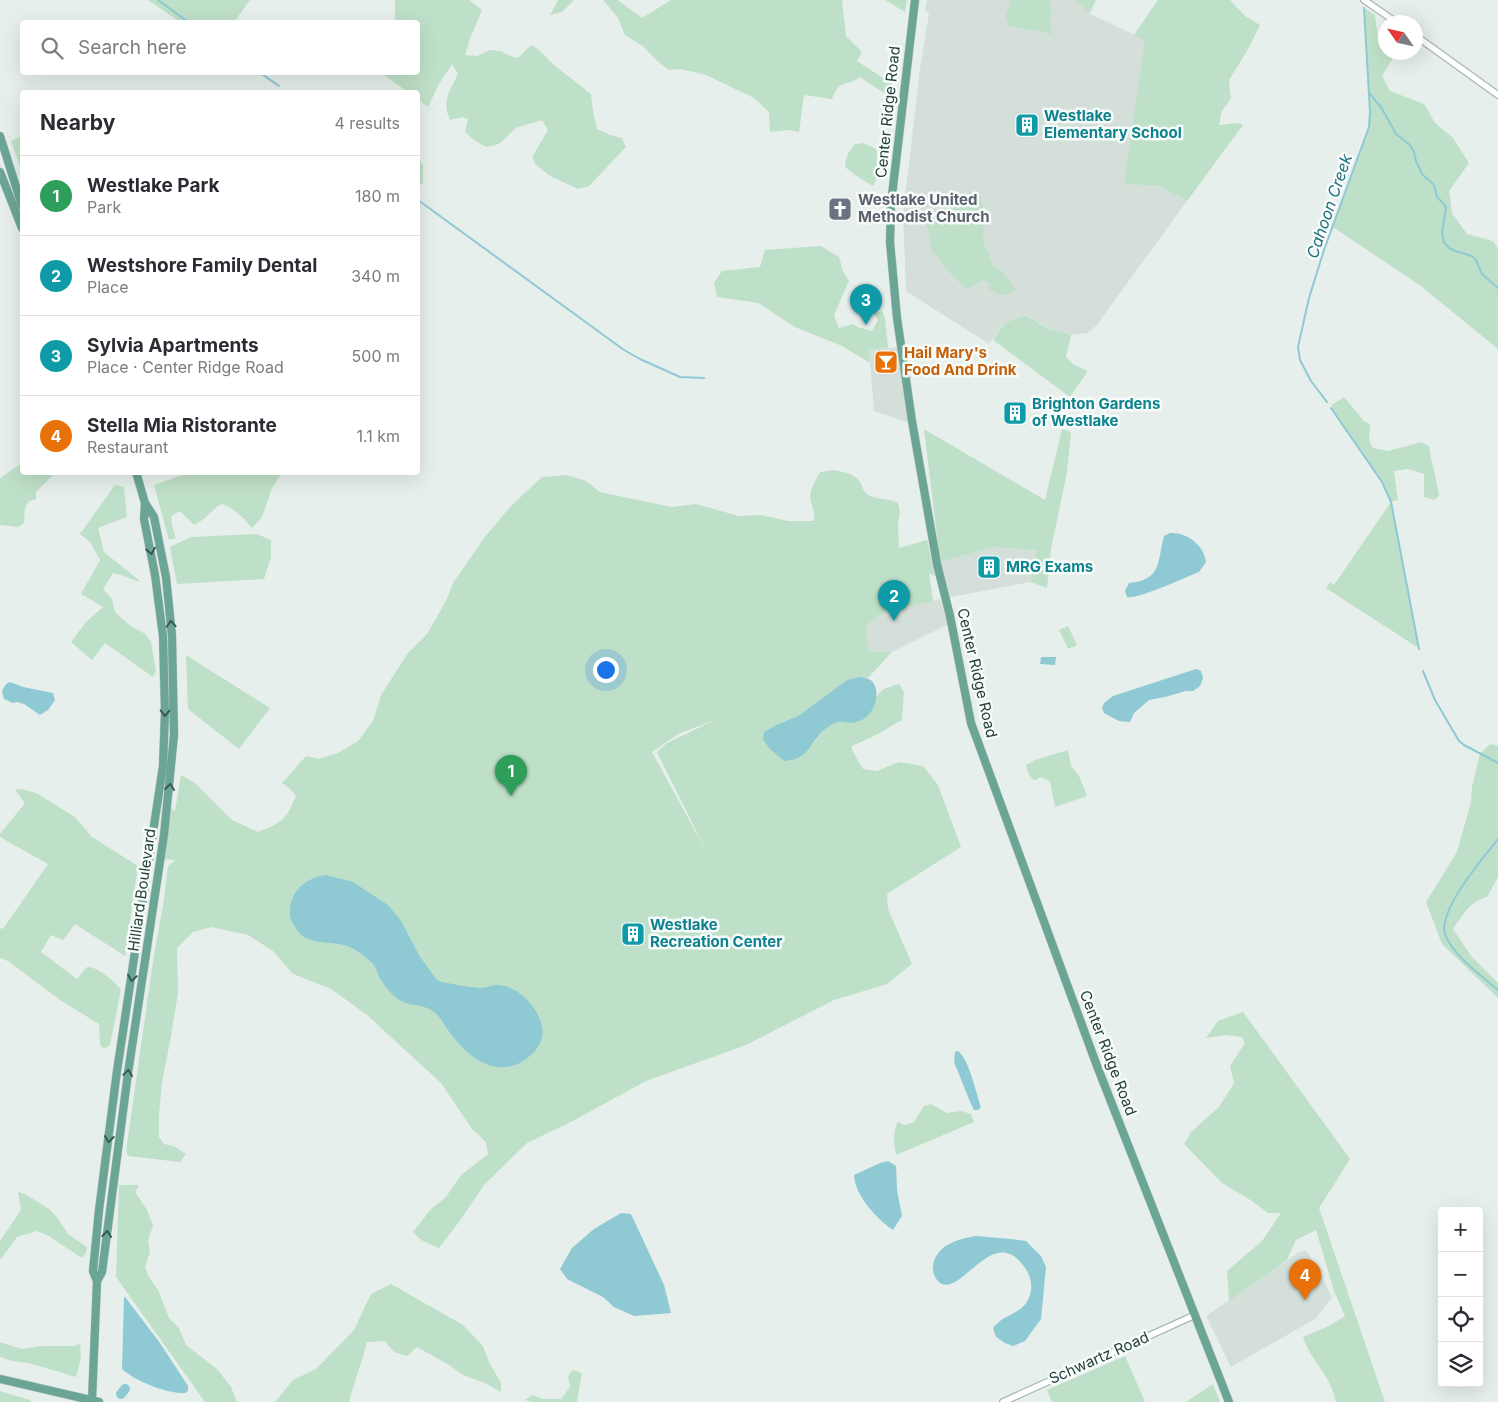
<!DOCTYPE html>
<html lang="en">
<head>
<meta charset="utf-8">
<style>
  body { margin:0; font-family:Inter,sans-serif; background:#f7f7f7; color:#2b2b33 }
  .controls { position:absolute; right:15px; bottom:15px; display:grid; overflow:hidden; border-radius:5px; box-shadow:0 5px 20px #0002 }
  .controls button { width:45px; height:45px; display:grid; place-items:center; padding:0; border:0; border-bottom:1px solid #e1e1e2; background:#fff; color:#2b2b33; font:25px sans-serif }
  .compass { position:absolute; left:1378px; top:15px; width:45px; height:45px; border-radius:50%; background:#fff; box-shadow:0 5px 20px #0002; rotate:304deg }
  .you { position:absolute; left:605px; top:669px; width:18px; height:18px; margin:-12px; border:4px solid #fff; border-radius:50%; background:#1a73e8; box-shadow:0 0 0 8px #1a73e833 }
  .badge { display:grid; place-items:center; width:32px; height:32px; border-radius:50%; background:#855347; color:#fff; font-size:16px; font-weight:700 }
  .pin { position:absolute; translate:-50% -41px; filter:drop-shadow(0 1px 2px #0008) }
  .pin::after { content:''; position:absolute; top:26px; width:18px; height:15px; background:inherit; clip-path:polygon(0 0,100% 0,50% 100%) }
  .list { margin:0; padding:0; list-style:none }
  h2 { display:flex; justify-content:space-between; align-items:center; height:65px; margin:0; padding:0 20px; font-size:21px }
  h2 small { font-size:16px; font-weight:400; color:#7c7c81 }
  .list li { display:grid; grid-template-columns:32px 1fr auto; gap:15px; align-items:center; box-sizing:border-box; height:80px; padding:0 20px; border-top:1px solid #e1e1e2 }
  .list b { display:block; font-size:19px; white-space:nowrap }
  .list p { margin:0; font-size:16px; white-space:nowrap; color:#7c7c81 }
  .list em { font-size:16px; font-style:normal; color:#7c7c81 }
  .icon { flex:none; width:28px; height:28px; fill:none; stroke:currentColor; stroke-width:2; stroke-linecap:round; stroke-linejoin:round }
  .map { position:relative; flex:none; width:1498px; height:1402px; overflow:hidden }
  .search { position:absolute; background:#fff; box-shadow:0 5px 20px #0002; left:20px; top:20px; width:400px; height:55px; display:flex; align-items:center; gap:12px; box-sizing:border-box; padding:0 18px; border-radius:5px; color:#7c7c81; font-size:19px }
  .panel { position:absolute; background:#fff; box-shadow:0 5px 20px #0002; left:20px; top:90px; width:400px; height:385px; border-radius:5px }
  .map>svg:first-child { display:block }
  .built { fill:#d4dfda }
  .green { fill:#bfe0c8; fill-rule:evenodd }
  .water { fill:#8ec9d4 }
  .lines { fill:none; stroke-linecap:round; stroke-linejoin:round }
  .stream { stroke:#8ec9d4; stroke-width:2 }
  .river { stroke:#8ec9d4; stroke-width:10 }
  .minor-casing { stroke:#a8b8b2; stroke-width:8 }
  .major-casing { stroke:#c2cac8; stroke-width:9 }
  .minor { stroke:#fff; stroke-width:5.5 }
  .major { stroke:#6aa596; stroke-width:8 }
  .oneway { stroke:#365b51 }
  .labels { text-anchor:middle; stroke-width:5; stroke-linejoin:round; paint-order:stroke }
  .street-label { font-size:15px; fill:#24423a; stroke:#f7fbf9 }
  .culture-label { font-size:15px; font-weight:bold; fill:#0d838f; stroke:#f7fbf9; text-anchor:start }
  .worship-label { font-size:15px; font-weight:bold; fill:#5b616d; stroke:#f7fbf9; text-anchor:start }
  .food-label { font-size:15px; font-weight:bold; fill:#c56008; stroke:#f7fbf9; text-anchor:start }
  .water-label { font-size:16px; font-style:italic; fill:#1c6f80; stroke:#f7fbf9 }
</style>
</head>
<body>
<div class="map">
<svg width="1498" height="1402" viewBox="0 0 1498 1402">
  <rect width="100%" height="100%" fill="#e6efeb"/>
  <g class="built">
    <polygon points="927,0 1096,0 1090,14 1146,40 1125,184 1159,186 1187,201 1096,326 1087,333 1071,335 1058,332 1042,325 1030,317 1005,323 989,344 906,291 903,215 920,69 929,13 925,10"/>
    <polygon points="899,347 910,423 874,411 869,350"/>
    <polygon points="994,547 1037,551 1030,582 947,598 940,562"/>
    <polygon points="940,599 949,624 892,652 870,651 868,646 868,635 867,625 885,612"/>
    <polygon points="1306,1250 1321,1274 1332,1298 1315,1319 1231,1367 1206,1316 1298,1253"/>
  </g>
  <g class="green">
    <polygon points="148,0 250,0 234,22 180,22"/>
    <path d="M395 0H469L482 10 471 36 465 55 477 56 490 50 500 51 510 56 518 58 531 45 538 49 554 65 591 94 593 111 597 129 610 135 622 138 626 147 589 186 578 189 550 176 536 165 532 157 548 130 542 120 516 128 499 144 486 147 474 140 465 132 468 119 462 117 450 120C441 101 450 91 458 74L452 64 439 84 428 107 418 100V92H408L381 73 418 72V22H395Z"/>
    <polygon points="558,0 574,0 562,12 550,15"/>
    <path d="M603 0H618L642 18 671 0H842L846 36 862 52 857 61 892 84 890 97 860 77C847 88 841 76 832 99L804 95 799 132 789 130 770 132 769 112 754 98 706 75 681 69 669 70 657 61 644 47 625 35 618 18Z"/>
    <polygon points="885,0 907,0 905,12"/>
    <path d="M1011 0H1049C1054 11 1048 21 1052 34L1009 26 1006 16Z"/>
    <polygon points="1075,0 1096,0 1089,12"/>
    <polygon points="1158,0 1230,0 1245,16 1260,25 1247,51 1229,80 1231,98 1222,111 1219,125 1239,123 1243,125 1187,201 1159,186 1124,184 1145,41 1134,35"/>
    <polygon points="1364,8 1375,15 1379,46 1393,58 1382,76 1390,91 1424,104 1435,123 1453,138 1469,163 1449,191 1452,213 1467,234 1493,241 1498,249 1498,349 1421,286 1333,227 1369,127 1370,112"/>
    <polygon points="22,136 22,172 11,141"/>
    <path d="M864 143 876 149 877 153 876 180 873 186 858 177 845 167C846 156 848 152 855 144Z"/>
    <polygon points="418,157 423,165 423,183 418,186"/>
    <path d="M970 192 981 196 984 224 983 242 994 267 1003 273 1016 289C1004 297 1000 297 988 288L990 283 984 280 966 289 950 273 932 251 926 221 934 213Z"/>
    <polygon points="821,246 839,257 843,271 849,281 834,315 839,328 853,324 857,327 872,331 878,320 874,314 882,311 885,318 888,348 869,350 870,363 842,346 795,327 758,303 717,297 714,283 722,271 760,267 765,250"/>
    <path d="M1024 316C1032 317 1036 322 1043 326 1052 330 1062 333 1071 335L1066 357 1074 365 1088 371 1070 397 993 340 1005 323Z"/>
    <path d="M1344 397 1364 421 1370 425 1369 440 1373 448 1388 451 1421 442 1429 446C1431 463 1437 479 1439 496L1434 500 1424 497V474L1408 469 1394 471 1398 500 1391 502 1418 646 1417 647 1326 588 1330 582 1334 585 1391 502 1382 482 1331 408 1333 404Z"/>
    <polygon points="924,429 1045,500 1062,429 1071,432 1067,472 1051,549 1047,588 1030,582 1037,551 994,547 940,562"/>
    <polygon points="22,463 22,472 55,473 36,492 36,499 29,501 25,508 24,523 18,527 0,525 0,479 4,475"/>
    <path d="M834 470C842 472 854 473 859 481 863 485 862 490 867 494 876 500 889 498 898 503L900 513 898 524 899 548 927 540 935 576 929 573 933 601 885 612 867 625 868 646 870 651 892 652 868 678 859 677 847 680 798 716 774 726 764 732 811 746C818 738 827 723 839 721 850 719 854 726 865 718 875 710 873 695 884 689 888 687 894 686 899 684L904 692 902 720 874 736 852 746V750L863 769 877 771 899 762 923 766 938 785 961 847 887 894 888 909 912 964 887 984 834 1000 746 1045 646 1081 571 1122 527 1143 484 1185 459 1222 439 1248 421 1240 413 1232 431 1209 446 1197 461 1175 488 1154 486 1142 472 1129 441 1083 367 1015 331 989 293 974 273 951 248 935 211 927 193 932 177 948 178 993 171 1036 162 1083 159 1114V1137L164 1144 174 1146 186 1154 180 1162 128 1156 126 1151 154 954 163 906 168 866 176 860 163 859 170 808 175 811 181 775 195 783 232 820 258 832C283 822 285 821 296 796L289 788 282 783 306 756 319 759 338 753 358 741 373 721 381 695 408 653 427 634 446 601 453 583 484 538 511 506 542 477 567 475 586 481 600 492 671 507 696 504 739 516 761 515 788 521H813C816 512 813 510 811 502 808 492 815 481 820 472ZM715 720 667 743 657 752 706 851 652 752 678 734Z"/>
    <path d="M188 473V472L282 473 272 488 262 517 252 528C243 517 235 509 222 504 211 510 205 520 194 525L180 511 171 516 173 530 176 538 169 540 154 485Z"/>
    <path d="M115 485 124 487 127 517 98 528 104 552 141 582C131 580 124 575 113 573L103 589 112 599 115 612 128 624 145 634 151 642 156 671 153 677 105 643 92 660 71 642 86 622 103 607 81 594 100 560 90 542 80 534Z"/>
    <polygon points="257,534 271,540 271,557 264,579 177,584 170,547 191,537"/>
    <polygon points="1068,626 1077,645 1068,649 1059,630"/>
    <polygon points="186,655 270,708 239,749 188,709"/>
    <path d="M1490 744 1498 746V877L1487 897C1471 900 1462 916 1453 929L1472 957 1498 983V998L1442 944 1426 902 1457 852 1471 802 1472 787 1480 754Z"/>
    <polygon points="1068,750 1071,766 1079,776 1087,796 1055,807 1050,781 1040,777 1036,780 1032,779 1027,771 1026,765 1035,760"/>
    <path d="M22 789 36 793 75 817 92 837 138 866 125 956 75 924 63 940 51 935 41 952 77 979 87 967C98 967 115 981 121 990L110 1045 104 1049 100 1045 99 1024 60 1000 8 961 0 958V928L3 929 48 864 0 837V834L25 803 15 790Z"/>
    <path d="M1243 1012 1350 1159 1319 1208 1385 1402H1336C1330 1373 1311 1362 1303 1337L1329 1326 1345 1316 1334 1291 1316 1230 1296 1240 1287 1260 1229 1301 1227 1271 1262 1241 1281 1213H1268L1252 1201 1222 1183 1184 1144 1191 1132 1219 1107 1234 1083 1230 1066 1245 1043 1242 1037 1225 1035 1206 1038 1218 1021Z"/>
    <path d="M931 1104 947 1113 961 1111 971 1114 974 1122 896 1155C894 1143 892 1133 898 1122L904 1125 914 1122 924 1106Z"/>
    <polygon points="119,1185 139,1185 135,1192 147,1210 153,1225 148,1241 150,1252 145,1267 149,1277 158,1290 169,1318 179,1328 186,1345 217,1369 231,1387 237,1402 205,1402 116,1277"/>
    <polygon points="18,1192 25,1194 49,1209 57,1217 68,1234 87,1247 86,1253 82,1258 47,1235 37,1231 17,1237 0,1260 0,1241 21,1210"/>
    <path d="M391 1284 463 1325 483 1346 489 1362 501 1383V1392L485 1383 463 1375 449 1365 417 1347 407 1356 394 1352 385 1341 367 1342C362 1363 354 1382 349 1402H275L293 1380 316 1369 354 1330 371 1294Z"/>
    <polygon points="0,1342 22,1349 42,1346 74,1346 80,1344 81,1358 76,1377 29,1363 12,1361 0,1357"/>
    <polygon points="1125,1356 1145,1402 1052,1402 1047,1390"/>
    <polygon points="573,1370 582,1373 577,1402 532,1402 525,1400 533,1395 543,1399 561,1399 570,1387 568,1376"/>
    <polygon points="1213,1384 1220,1402 1186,1402"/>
    <polygon points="0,1391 30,1400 31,1402 0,1402"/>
  </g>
  <g class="water">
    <path d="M1170 533C1187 532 1204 545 1206 562L1199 572C1186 577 1137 600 1127 597L1125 591 1129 583C1162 580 1157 562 1164 536Z"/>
    <polygon points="1041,657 1056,657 1055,665 1040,664"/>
    <polygon points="1196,669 1201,671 1203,678 1200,686 1193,691 1186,691 1165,697 1149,700 1134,713 1130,722 1119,721 1104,713 1102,708 1104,703 1113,696"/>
    <path d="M859 677C866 678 872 678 875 686 880 699 872 719 856 722 843 725 843 717 828 727 809 740 811 760 784 761L769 748 763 739 764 732 774 726 798 716 847 680Z"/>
    <polygon points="10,682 23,687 53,693 55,700 48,710 40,715 24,704 17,702 13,703 4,699 2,691 6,684"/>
    <path d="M326 875 353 882 388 905 401 921 420 957 437 980 442 982C454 984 467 987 480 988 485 988 489 986 495 985 512 984 529 998 537 1013 541 1021 544 1028 542 1038 539 1049 530 1057 520 1063 490 1077 464 1053 448 1030 443 1023 439 1014 431 1010 419 1003 404 1007 393 995 389 991 384 985 381 980 377 974 376 965 370 961 363 955 353 947 344 945 322 940 305 947 292 922 290 919 290 915 290 911 290 891 307 877 326 875Z"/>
    <path d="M958 1051C969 1059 976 1093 981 1107L978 1110H974L971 1104 954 1062 955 1052Z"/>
    <path d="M888 1161 896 1166 897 1190 902 1216 893 1230C877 1219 855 1196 854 1175L880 1163Z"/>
    <polygon points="621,1213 631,1214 664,1285 671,1313 634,1316 614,1307 603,1297 567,1279 560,1269 572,1248 594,1229"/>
    <path d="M976 1236 1011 1239 1026 1241 1041 1256 1046 1267 1041 1319 1025 1341 1013 1346 1005 1343 996 1337 993 1328C1002 1315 1021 1314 1028 1300 1033 1290 1032 1280 1027 1271 993 1215 959 1306 937 1280 934 1276 932 1270 933 1266 936 1245 958 1239 976 1236Z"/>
    <path d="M124 1297H125L160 1343 188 1386V1391L185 1393C167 1394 135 1381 122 1369Z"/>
  </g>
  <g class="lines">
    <g class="stream">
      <polyline points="158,0 188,22"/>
      <polyline points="259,72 279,86"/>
      <polyline points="1369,93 1381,107 1396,134 1410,145 1414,152 1416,161 1422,174 1434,185 1437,197 1444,204 1446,208 1442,233 1444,242 1449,248 1455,251 1472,256 1476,260 1482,274 1498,288"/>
      <polyline points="418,200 624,350 640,359 680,377 704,378"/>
      <polyline points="1327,402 1311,381 1300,360 1298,347 1309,298 1324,250 1369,127 1370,112 1364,8"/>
      <polyline points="1331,408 1382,482 1391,502 1419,649"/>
      <polyline points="1423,671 1435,700 1459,741 1464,745 1498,763"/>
      <path d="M1498 839C1483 858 1438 910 1445 934 1452 955 1482 976 1498 990"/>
    </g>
    <polyline class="river" points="121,1394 125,1389"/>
    <g class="minor-casing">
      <g id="minor">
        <polyline points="1364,0 1396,22"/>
        <polyline points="1416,36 1498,95"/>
        <polyline points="1003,1402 1195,1315"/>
      </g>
    </g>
    <g class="major-casing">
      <g id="major">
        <polyline points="915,0 891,204 890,242 897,318 912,421 937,564 950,616 971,723 1097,1066 1229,1402"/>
        <polyline points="0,136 22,206"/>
        <polyline points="0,172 22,228"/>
        <polyline points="97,1281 102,1272 128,1073 164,835 174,735 172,636 166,577 154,517 145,503 136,472"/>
        <polyline points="0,1379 99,1402"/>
        <polyline points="92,1400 97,1281 93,1271 99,1210 117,1071 163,766 165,712 163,636 155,575 144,519 145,503"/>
      </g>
    </g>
    <use href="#minor" class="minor"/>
    <use href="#major" class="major"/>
  </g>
  <defs><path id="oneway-chevron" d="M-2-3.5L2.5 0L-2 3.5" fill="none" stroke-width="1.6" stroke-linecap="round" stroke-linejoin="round" transform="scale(1.25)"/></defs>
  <g class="oneway">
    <use href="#oneway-chevron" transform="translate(151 551) rotate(79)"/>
    <use href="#oneway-chevron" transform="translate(171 624) rotate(-94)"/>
    <use href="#oneway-chevron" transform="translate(165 713) rotate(91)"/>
    <use href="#oneway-chevron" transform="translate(170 787) rotate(-83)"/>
    <use href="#oneway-chevron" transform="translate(132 978) rotate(99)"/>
    <use href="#oneway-chevron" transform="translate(128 1073) rotate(-82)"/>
    <use href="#oneway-chevron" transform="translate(109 1139) rotate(97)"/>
    <use href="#oneway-chevron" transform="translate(107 1234) rotate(-83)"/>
  </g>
  <defs>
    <g id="building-square" transform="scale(1.25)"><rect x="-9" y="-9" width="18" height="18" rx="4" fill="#0f9aa8" stroke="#f7fbf9"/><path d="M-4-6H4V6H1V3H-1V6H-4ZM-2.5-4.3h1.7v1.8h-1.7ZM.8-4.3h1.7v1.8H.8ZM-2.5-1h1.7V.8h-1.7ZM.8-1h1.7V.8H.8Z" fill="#fff"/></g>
    <g id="church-square" transform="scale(1.25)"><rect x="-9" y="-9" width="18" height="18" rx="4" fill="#6b7280" stroke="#f7fbf9"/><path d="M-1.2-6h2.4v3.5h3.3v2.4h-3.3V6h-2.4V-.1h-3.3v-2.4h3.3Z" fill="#fff"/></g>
    <g id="bar-square" transform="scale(1.25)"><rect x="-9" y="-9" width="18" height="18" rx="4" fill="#e8710a" stroke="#f7fbf9"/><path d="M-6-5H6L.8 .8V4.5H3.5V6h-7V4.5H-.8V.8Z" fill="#fff"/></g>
  </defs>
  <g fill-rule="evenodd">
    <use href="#building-square" x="1027" y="125"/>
    <use href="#church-square" x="840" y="209"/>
    <use href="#bar-square" x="886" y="362"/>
    <use href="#building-square" x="1015" y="413"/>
    <use href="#building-square" x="989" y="567"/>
    <use href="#building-square" x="633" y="934"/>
  </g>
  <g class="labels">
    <g class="street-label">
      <text transform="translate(888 112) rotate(-84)" y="5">Center Ridge Road</text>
      <text transform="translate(977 673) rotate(77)" y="5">Center Ridge Road</text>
      <text transform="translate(142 890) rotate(-82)" y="5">Hilliard Boulevard</text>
      <text transform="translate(1108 1053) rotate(69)" y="5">Center Ridge Road</text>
      <text transform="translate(1099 1358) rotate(-24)" y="5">Schwartz Road</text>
    </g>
    <g class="culture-label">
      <text x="1044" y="121">Westlake<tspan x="1044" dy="17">Elementary School</tspan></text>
      <text x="1032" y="409">Brighton Gardens<tspan x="1032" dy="17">of Westlake</tspan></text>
      <text x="1006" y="572">MRG Exams</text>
      <text x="650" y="930">Westlake<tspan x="650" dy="17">Recreation Center</tspan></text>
    </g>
    <g class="worship-label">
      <text x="858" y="205">Westlake United<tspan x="858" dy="17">Methodist Church</tspan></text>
    </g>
    <g class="food-label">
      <text x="904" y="358">Hail Mary's<tspan x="904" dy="17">Food And Drink</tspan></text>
    </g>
    <g class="water-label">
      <text transform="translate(1329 206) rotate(-71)" y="6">Cahoon Creek</text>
    </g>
  </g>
</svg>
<div class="controls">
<button>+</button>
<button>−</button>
<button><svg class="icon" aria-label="locate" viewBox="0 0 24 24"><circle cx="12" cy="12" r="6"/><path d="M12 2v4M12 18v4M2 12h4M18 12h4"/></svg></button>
<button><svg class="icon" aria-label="layers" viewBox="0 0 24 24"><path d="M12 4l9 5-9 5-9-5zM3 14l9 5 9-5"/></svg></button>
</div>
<svg class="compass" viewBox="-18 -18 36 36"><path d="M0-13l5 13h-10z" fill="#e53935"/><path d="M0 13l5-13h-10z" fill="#7c7c81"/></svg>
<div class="you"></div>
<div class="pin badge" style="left:511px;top:796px;background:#2e9e5b">1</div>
<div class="pin badge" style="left:894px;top:621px;background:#0f9aa8">2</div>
<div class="pin badge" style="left:866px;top:325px;background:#0f9aa8">3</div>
<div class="pin badge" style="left:1305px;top:1300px;background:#e8710a">4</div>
<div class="search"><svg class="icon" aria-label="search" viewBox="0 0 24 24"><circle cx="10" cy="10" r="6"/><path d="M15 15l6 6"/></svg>Search here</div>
<section class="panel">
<h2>Nearby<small>4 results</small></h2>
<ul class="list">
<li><span class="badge" style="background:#2e9e5b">1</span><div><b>Westlake Park</b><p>Park</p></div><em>180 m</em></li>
<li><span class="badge" style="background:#0f9aa8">2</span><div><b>Westshore Family Dental</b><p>Place</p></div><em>340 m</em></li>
<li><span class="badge" style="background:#0f9aa8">3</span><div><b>Sylvia Apartments</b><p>Place · Center Ridge Road</p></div><em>500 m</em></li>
<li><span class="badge" style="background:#e8710a">4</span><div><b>Stella Mia Ristorante</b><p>Restaurant</p></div><em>1.1 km</em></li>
</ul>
</section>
</div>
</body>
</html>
